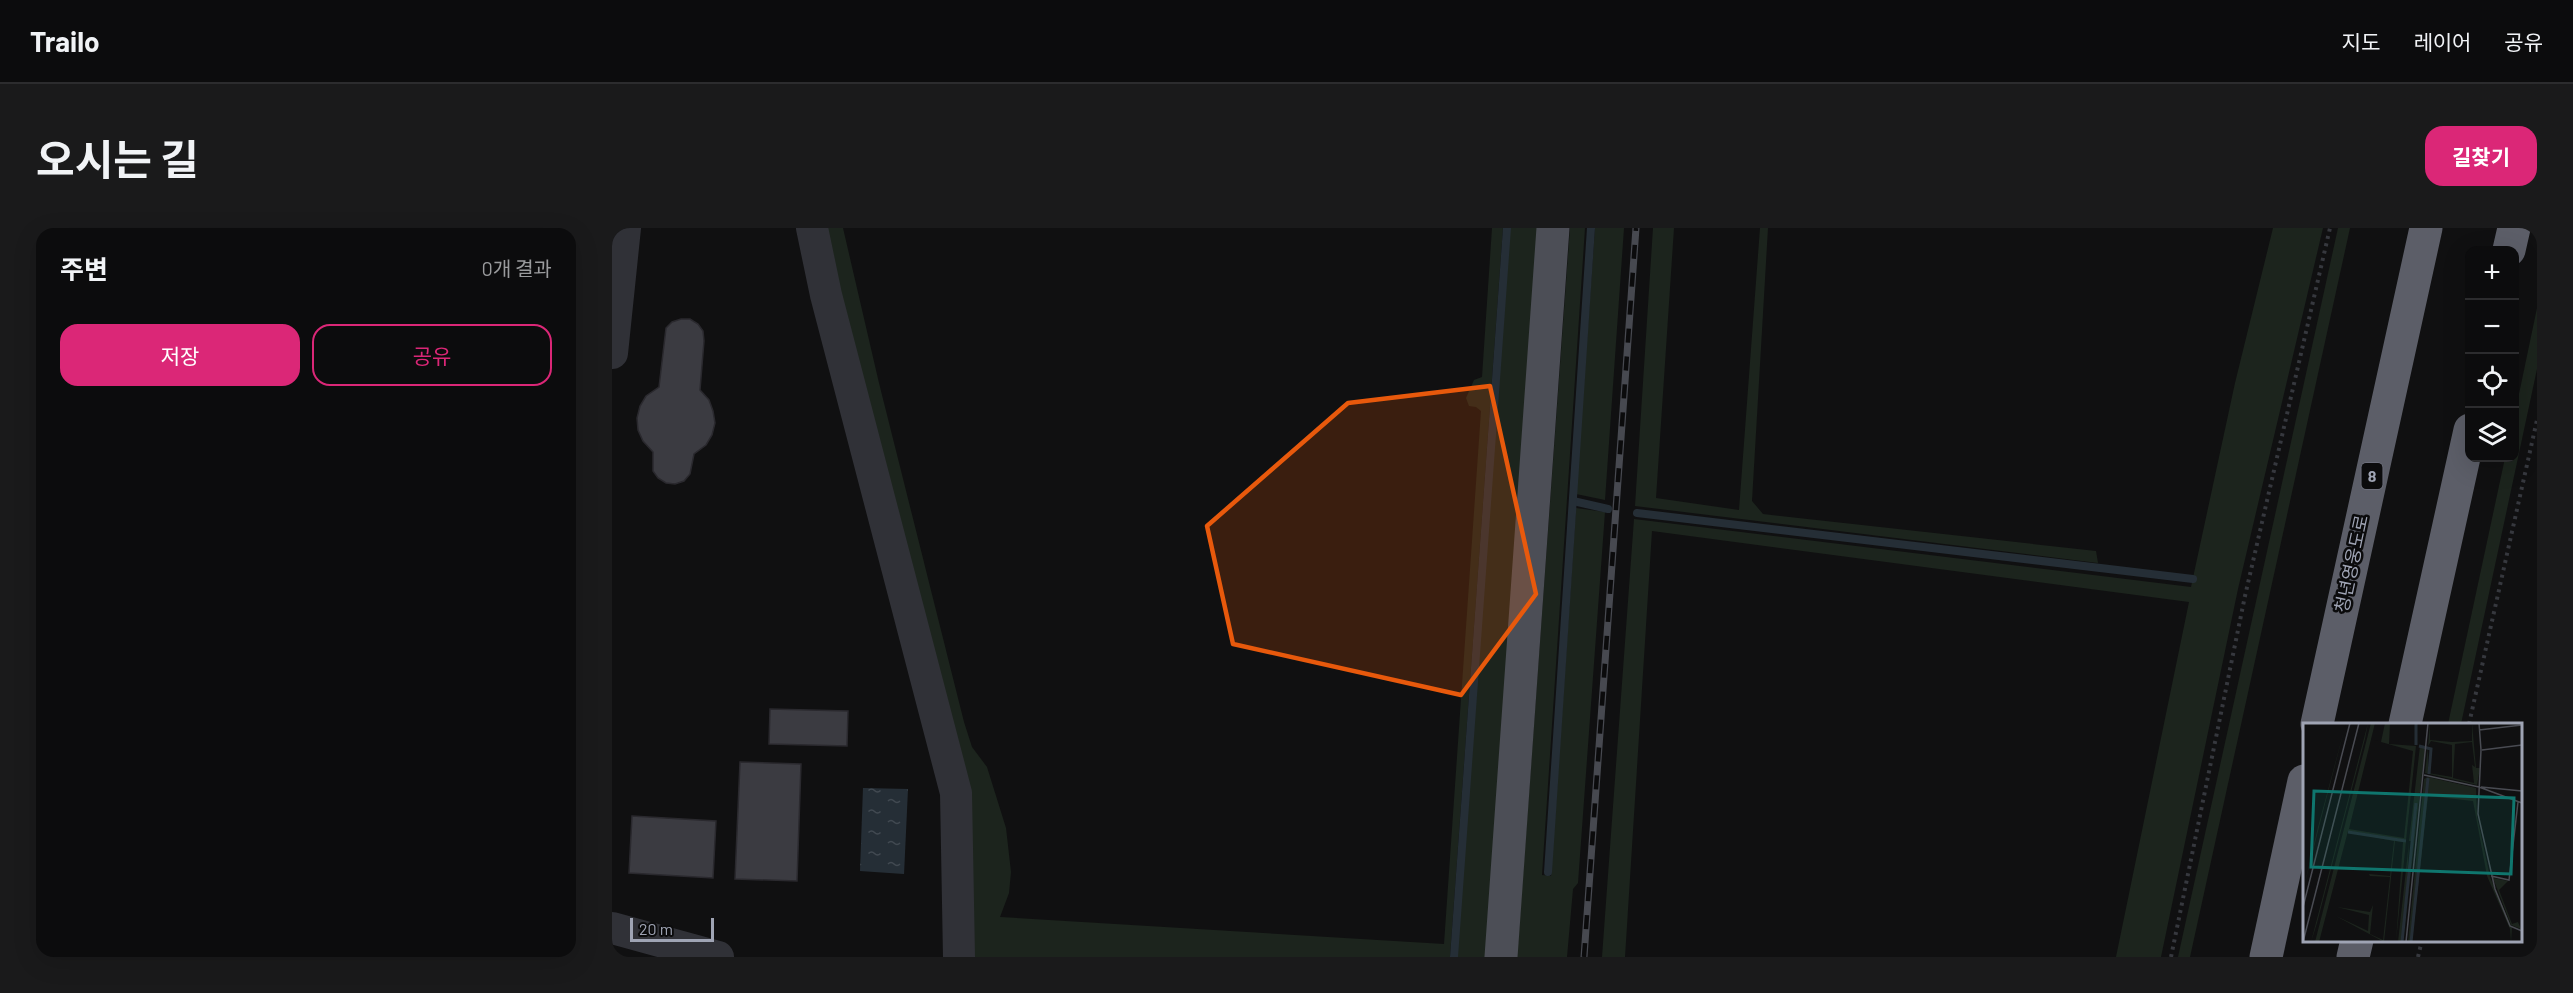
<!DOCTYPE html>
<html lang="ko">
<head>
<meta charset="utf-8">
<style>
  body { margin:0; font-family:Barlow,"Noto Sans KR",sans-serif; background:#1a1a1b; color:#f1f3f6 }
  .controls { position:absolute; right:18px; top:18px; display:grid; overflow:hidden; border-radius:12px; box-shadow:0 6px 24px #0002 }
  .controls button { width:54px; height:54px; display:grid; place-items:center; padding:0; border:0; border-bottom:2px solid #2c2c2e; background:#0c0c0d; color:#f1f3f6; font:30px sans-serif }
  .scale { position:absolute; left:18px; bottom:15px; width:84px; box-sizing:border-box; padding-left:6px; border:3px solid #9fa4b4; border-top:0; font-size:16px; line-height:21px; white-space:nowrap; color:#9fa4b4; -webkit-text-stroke:4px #0b0b0c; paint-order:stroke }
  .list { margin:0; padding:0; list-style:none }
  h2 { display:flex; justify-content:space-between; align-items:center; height:78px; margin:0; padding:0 24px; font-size:26px }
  h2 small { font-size:20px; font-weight:400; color:#9a9b9d }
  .actions { display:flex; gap:12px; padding:18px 24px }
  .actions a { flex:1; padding:14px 0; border:2px solid #db2777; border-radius:18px; text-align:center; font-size:21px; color:#db2777 }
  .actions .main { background:#db2777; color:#fff }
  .icon { flex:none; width:33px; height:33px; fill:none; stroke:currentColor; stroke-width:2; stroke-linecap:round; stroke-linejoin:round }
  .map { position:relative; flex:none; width:1925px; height:729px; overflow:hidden; border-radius:18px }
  header { display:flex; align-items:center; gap:36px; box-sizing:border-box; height:84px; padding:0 30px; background:#0c0c0d; border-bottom:2px solid #2c2c2e }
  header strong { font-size:28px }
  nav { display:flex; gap:33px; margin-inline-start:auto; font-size:21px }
  .intro { display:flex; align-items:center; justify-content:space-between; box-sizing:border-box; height:144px; padding:0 36px }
  h1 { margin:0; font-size:42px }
  .button { padding:15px 27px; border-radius:18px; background:#db2777; color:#fff; font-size:21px; font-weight:700 }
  main { display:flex; gap:36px; padding:0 36px }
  aside { flex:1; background:#0c0c0d; border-radius:18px; box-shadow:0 6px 24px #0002 }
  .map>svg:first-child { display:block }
  .green { fill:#1c241d }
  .water { fill:url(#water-ripples) }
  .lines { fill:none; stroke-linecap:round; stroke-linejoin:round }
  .stream { stroke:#252e36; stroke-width:8 }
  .building { fill:#3b3b41; stroke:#2a292e; stroke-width:1.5 }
  .path { stroke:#36383e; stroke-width:4; stroke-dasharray:3 4.5; stroke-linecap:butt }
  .minor { stroke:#303137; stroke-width:32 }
  .major { stroke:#4c4e56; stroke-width:33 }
  .highway { stroke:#5c5e68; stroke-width:33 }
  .rail-casing { stroke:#474950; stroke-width:7 }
  .rail { stroke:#0b0b0c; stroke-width:4.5; stroke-dasharray:14; stroke-linecap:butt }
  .marked { fill:#e8590c; fill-opacity:0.2; stroke:#e8590c; stroke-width:4.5; stroke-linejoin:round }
  .labels { text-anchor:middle; stroke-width:5; stroke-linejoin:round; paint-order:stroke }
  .shield { fill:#0b0b0c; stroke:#737682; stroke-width:1.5 }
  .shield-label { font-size:16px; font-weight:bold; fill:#9fa4b4 }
  .street-label { font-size:18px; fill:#9fa4b4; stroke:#0b0b0c }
  .inset-river { fill:none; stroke:#252e36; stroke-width:3 }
  .inset-road { fill:none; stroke:#494b52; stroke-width:1.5 }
  .view { fill:#0f766e; fill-opacity:0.15; stroke:#0f766e; stroke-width:3 }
  .inset-edge { fill:none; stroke:#9fa4b4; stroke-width:3 }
</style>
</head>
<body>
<header>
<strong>Trailo</strong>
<nav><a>지도</a><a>레이어</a><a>공유</a></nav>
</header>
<div class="intro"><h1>오시는 길</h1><a class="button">길찾기</a></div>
<main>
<aside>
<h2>주변<small>0개 결과</small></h2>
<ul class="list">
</ul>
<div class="actions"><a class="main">저장</a><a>공유</a></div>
</aside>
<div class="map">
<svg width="1925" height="729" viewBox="0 0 1925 729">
  <defs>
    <pattern id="water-ripples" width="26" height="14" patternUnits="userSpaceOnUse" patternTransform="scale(1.5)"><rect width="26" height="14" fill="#252e36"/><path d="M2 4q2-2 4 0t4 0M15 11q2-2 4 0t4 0" fill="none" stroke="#414951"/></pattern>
  </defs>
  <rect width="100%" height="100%" fill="#101011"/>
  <g class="green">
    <polygon points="212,0 231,0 267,155 352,494 360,519 375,539 394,600 399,644 397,665 388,689 832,716 869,183 864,179 857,178 854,170 862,152 870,149 880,0 891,0 838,729 360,729 361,638"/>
    <polygon points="897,0 926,0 875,729 844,729"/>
    <polygon points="958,0 973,0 930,647 939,648 964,280 993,284 966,655 961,661 955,729 905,729"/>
    <polygon points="983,0 1012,0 993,272 964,266"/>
    <polygon points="1041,0 1062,0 1044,270 1127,282 1148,0 1156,0 1140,273 1151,286 1484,323 1486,335 1023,278"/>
    <polygon points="1661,0 1711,0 1626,361 1549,729 1504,729 1577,374 1040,303 1013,729 990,729 1022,291 1579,359 1623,155"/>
    <polygon points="1726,0 1738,0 1578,729 1566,729"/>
    <polygon points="1925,80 1925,141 1849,496 1836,496 1893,230 1902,230 1903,185"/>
  </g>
  <polygon class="water" points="251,560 296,561 292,646 248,643"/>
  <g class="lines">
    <g class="stream">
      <polyline points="961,273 996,281"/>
      <polyline points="1025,285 1581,351"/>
      <polyline points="936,644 979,0"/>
      <polyline points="842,729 895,0"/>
    </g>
  </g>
  <g class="building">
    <polygon points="69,91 78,91 86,96 91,103 92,113 88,162 97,172 101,183 103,195 100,207 94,217 82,226 78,246 72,253 63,256 54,255 46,250 41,243 41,224 31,213 26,202 25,190 28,178 34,168 47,159 54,100 60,94"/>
    <polygon points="158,481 236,483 235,518 157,516"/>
    <polygon points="128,534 189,536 185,653 123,651"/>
    <polygon points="20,588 104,593 101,650 17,645"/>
  </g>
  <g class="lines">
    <g class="path">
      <polyline points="1857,496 1925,192"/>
      <polyline points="1559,729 1633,368 1718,0"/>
      <polyline points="1806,729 1810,712"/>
    </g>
    <g class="minor">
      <polyline points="200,0 214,67 344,565 347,729"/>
      <polyline points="0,125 13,0"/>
      <polyline points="0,700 106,729"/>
    </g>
    <polyline class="major" points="889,729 941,0"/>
    <g class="highway">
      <polyline points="1897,22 1902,0"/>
      <polyline points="1705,496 1814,0"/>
      <polyline points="1793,496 1858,202"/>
      <polyline points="1654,729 1692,553"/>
      <polyline points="1741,729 1745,712"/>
    </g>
    <g class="rail-casing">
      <polyline id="rail" points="972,729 1024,0"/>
    </g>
    <use href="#rail" class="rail"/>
  </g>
  <path class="marked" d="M878 158 924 366 849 467 621 416 595 298 736 175Z"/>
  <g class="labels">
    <rect class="shield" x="1749.5" y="235" width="21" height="26" rx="4.5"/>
    <g class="shield-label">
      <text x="1760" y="254">8</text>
    </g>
    <g class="street-label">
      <text transform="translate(1740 336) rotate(-78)" y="6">청년영웅도로</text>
    </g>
  </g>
  <g transform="translate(1691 495)">
    <rect width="219" height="219" fill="#101011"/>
    <path d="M43 0 16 104 0 168 15 104ZM65 0 62 16 14 200 8 219ZM68 0H72L46 106 101 115 110 28 71 17 78 19 82 0H87L86 21 113 23 103 117 45 108 16 219H12ZM127 0V17L149 19 169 18V0L173 45H177L174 62 122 50 125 24V50L149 54V22L128 18 125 23ZM169 19 172 44 169 42 171 60 150 55 152 21ZM117 23 122 24 100 219 114 80 109 118H106ZM125 54 173 65 174 93 187 154 209 205 208 219 207 206 184 153 170 78 125 73 109 219H105L121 56ZM55 111 103 118 93 219 100 119 92 118 81 219 33 193 65 208 66 192 34 184 67 189 70 182 67 211 80 217 87 154 67 153 66 151 87 153 91 118ZM106 119 103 179 99 219H95ZM190 155 205 158 196 167 209 201 215 199 218 206 208 202Z" fill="#1c241d" fill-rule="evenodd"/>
    <path class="inset-river" d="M113 22V0M116 23 128 26 126 51M45 109 103 118M99 219 113 80M108 219 125 55"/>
    <path class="inset-road" d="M176 0 178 27 175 91 192 166 207 203 219 208M176 7 219 2M179 27 219 22M121 52 176 64 219 80M178 64 219 68M188 153 206 157 215 79M0 184 47 0M0 219 56 0M103 219 125 0"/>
    <path class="view" d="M11 68 211 75 208 151 8 144Z"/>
    <rect width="219" height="219" class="inset-edge"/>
  </g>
</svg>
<div class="controls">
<button>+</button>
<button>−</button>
<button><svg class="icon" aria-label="locate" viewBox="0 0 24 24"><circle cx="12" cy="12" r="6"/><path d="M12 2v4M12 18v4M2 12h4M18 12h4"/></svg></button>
<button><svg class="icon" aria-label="layers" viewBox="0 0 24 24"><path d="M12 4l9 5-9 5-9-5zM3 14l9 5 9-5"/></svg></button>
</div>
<div class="scale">20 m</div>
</div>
</main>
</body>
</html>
